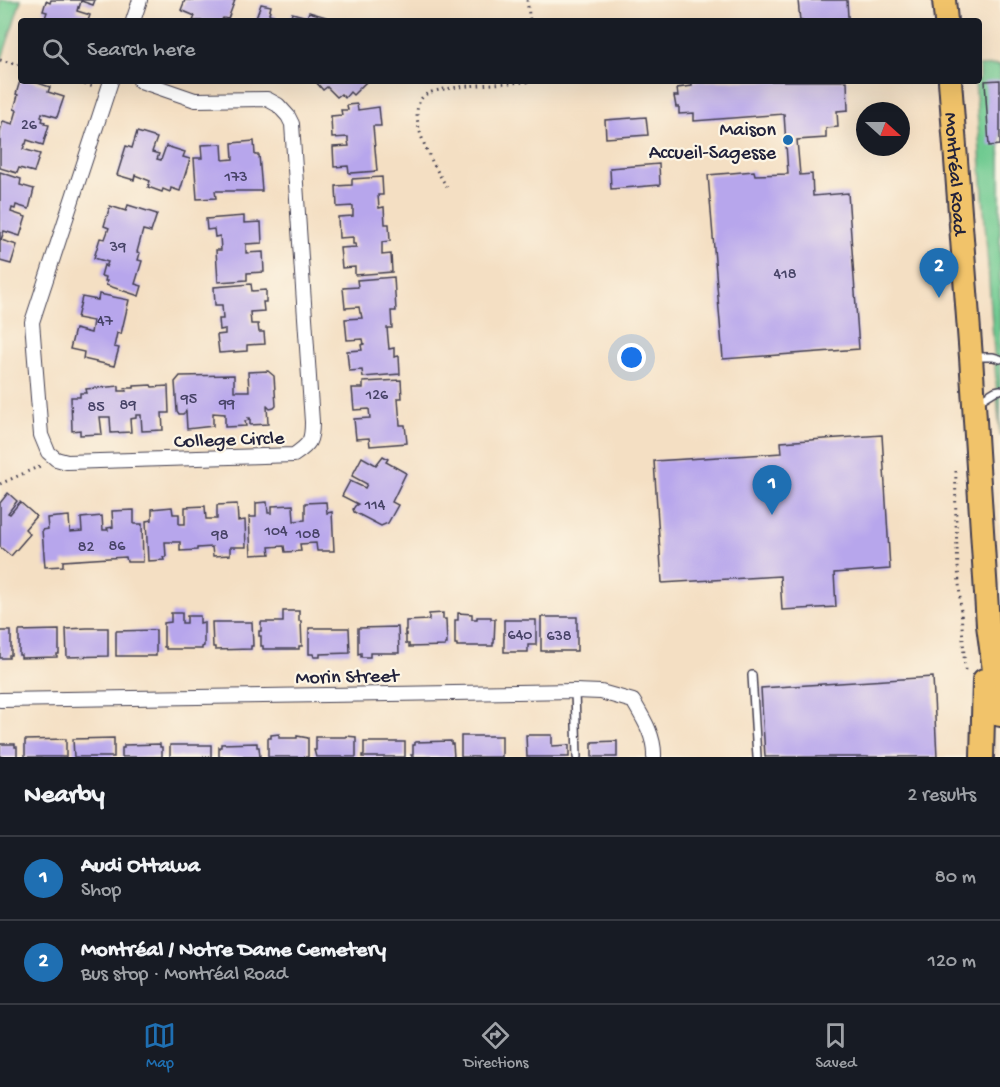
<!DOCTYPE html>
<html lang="en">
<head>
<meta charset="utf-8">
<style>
  body { margin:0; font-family:"Gochi Hand",sans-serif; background:#20242c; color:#f1f3f6 }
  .compass { position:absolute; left:856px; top:102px; width:54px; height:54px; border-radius:50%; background:#171b24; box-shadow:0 6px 24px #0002; rotate:111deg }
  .you { position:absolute; left:632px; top:358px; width:21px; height:21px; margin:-15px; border:4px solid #fff; border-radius:50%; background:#1a73e8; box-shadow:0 0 0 9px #1a73e833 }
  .badge { display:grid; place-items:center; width:39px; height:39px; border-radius:50%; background:#1f6fb2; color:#fff; font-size:20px; font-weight:700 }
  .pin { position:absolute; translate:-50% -50px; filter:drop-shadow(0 2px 3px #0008) }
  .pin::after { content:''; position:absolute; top:32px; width:21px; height:18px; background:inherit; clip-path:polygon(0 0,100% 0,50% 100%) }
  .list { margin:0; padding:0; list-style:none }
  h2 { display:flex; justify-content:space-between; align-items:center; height:78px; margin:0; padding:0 24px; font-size:26px }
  h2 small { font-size:20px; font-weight:400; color:#9ea1a6 }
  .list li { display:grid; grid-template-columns:39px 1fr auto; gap:18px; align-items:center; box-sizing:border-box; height:84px; padding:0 24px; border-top:2px solid #363941 }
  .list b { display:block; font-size:22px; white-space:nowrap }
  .list p { margin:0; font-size:20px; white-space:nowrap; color:#9ea1a6 }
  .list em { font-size:20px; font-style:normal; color:#9ea1a6 }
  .icon { flex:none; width:33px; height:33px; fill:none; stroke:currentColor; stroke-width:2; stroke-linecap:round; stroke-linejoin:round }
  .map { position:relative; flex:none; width:1000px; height:757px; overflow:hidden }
  .search { position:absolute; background:#171b24; box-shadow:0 6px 24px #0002; left:18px; right:18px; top:18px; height:66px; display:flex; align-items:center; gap:15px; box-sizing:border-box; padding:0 21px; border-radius:6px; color:#9ea1a6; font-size:22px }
  .sheet { height:246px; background:#171b24 }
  nav { display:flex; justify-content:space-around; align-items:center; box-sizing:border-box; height:84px; border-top:2px solid #363941; background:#171b24; font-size:16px; color:#9ea1a6 }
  nav a { display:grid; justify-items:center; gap:3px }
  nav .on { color:#1f6fb2 }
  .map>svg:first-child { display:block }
  .green { fill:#70ca91; stroke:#497666; stroke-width:1.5 }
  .building { fill:#b7a6ec }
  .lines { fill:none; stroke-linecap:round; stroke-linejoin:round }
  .service-casing { stroke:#423e4f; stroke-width:10 }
  .minor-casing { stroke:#423e4f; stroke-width:16 }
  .primary-casing { stroke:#423e4f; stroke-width:26 }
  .path { stroke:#423e4f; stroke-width:3; stroke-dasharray:1.5 4.5; stroke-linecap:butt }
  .service { stroke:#fff; stroke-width:7 }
  .minor { stroke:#fff; stroke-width:14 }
  .primary { stroke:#f1c36a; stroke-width:22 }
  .poi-dot { fill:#1f6fb2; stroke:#fcf5e5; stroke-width:2 }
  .labels { text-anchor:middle; stroke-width:4.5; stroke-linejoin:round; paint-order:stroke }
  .number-label { font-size:16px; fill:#474367 }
  .poi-label { font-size:20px; fill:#22223b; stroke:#fcf5e5; text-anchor:end }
  .street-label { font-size:20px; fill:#22223b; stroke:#fcf5e5 }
</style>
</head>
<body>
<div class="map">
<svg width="1000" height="757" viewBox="0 0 1000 757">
  <rect width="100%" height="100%" fill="#fcf5e5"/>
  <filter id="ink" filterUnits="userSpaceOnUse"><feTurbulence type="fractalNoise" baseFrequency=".0167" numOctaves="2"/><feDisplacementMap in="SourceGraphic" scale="12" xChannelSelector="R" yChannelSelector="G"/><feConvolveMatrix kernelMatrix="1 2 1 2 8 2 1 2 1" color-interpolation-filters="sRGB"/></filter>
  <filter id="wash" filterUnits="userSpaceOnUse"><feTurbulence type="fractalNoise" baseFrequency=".008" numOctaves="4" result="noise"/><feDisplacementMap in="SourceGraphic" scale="24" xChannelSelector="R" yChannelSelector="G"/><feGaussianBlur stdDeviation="1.35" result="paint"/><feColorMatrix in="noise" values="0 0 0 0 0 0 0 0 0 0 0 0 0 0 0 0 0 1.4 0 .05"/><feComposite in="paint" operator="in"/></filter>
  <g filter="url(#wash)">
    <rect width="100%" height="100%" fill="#f4dfc3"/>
    <g class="green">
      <polygon points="0,0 21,0 0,65"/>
      <polygon points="1000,65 1000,437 975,81 979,81 979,66"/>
    </g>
    <g id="blocks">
      <g class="building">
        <polygon points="51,0 95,0 93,5 81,1 79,8 78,7 77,11 90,15 88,21 44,21 47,12 43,11 46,1 50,3"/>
        <polygon points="185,0 235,0 228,19 223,18 221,21 193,21 195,16 181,10"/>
        <polygon points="798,0 847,0 848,17 850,21 800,21"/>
        <polygon points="261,4 271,6 269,14 276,16 274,21 255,21"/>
        <polygon points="309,12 326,17 325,21 290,21 292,13 307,17"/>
        <polygon points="1000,80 1000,145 989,146 985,81"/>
        <polygon points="20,81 32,81 50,87 48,92 64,97 57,117 42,113 41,117 43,118 42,121 45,122 44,124 49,125 43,145 27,140 26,144 25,144 23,149 40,154 34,172 19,168 17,173 0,168 0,132 3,121 13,124 17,110 14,109 18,95 16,94"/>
        <polygon points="315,81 367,81 353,95 350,92 345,98 341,94 337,97 327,87 323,90"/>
        <polygon points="692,81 847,81 848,110 837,111 838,127 826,128 826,138 797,140 800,175 812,174 813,196 848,193 859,349 723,359 708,175 754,171 755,175 788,174 784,114 694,121 694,113 679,114 679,107 676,107 674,96 678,96 677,88 692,86"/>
        <polygon points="357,104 358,110 379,107 381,126 373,126 377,171 351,173 349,173 348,166 334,167 333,147 349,146 348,141 348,137 332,138 331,116 342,115 341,110 348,110 347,105"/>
        <polygon points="646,117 648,135 606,138 605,120"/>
        <polygon points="137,132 157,138 152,152 159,154 157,159 161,160 166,146 185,152 183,157 190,159 180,191 171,188 170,192 163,189 162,192 148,187 150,181 135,175 134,180 117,175 126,146 132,148"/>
        <polygon points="254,141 255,155 259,155 262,191 215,191 216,198 197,199 194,158 202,158 201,145 222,144 223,160 233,159 232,143"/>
        <polygon points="659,164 660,185 611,189 610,168"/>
        <polygon points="0,172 21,179 20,185 34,189 29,209 16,205 15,209 12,208 11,212 26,217 20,236 4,231 1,240 17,245 11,264 0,261"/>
        <polygon points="382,177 383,195 378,195 379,208 384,207 385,224 389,224 390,241 382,242 382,255 391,254 392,272 355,275 355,267 342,268 340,248 356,247 355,244 353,244 353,237 339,238 338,217 353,216 353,206 337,207 336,186 352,185 352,179"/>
        <polygon points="128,205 157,214 151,232 143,230 137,252 140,253 138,260 142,261 135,284 142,286 139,296 106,285 107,281 105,281 106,277 101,276 104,265 106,267 108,262 94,258 100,238 105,239 109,228 104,226 110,206 126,211"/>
        <polygon points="244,216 244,223 261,222 262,243 246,244 246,253 263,252 264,272 247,273 247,280 218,282 216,250 221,250 220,236 215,237 214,229 207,230 206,219"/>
        <polygon points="394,277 396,311 391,311 392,328 387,328 389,349 394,348 394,357 399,356 400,374 363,377 362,370 349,371 347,351 362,350 361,345 364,344 363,339 347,340 345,319 362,318 361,313 360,313 359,307 345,308 343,288 358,287 357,280"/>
        <polygon points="251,284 252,291 266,290 266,302 263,302 264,311 250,312 251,324 258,324 259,332 264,332 265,344 247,345 247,351 219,353 217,335 225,334 225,329 220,330 219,319 223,319 222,305 215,305 214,287"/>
        <polygon points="99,294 129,300 121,334 117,333 114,347 119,348 114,366 83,359 84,352 70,349 75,329 91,333 93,321 77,318 82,297 98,300"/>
        <polygon points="268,371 274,376 276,406 274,408 270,409 267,406 268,424 250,425 250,418 248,418 249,420 245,421 246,426 225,427 225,414 213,413 213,426 187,429 186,411 183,414 179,414 177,411 175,382 180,376 234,375 234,391 249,391 248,372"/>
        <polygon points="401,380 402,398 398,398 400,425 405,425 407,443 370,446 369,438 356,439 354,419 370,418 369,409 354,410 352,388 363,388 363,382"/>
        <polygon points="151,385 152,387 168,386 169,413 162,413 163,430 142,431 141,415 136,415 136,418 130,419 131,432 111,433 110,417 100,417 102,434 80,435 80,430 72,431 71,397 80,397 80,393 87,393 86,389 119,386 119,391 126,391 125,388 134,388 134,386"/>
        <polygon points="882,435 890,569 834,573 836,607 782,610 780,576 662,583 654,461 782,453 781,442"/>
        <polygon points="383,456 388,459 386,462 406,473 392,502 398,505 388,523 381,526 354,512 353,509 355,506 358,504 342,496 350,481 365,488 367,484 352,476 362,457 376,465"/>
        <polygon points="8,493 17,501 8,513 10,514 20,502 36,516 25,529 30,534 11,556 0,547 0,503"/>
        <polygon points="267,502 268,513 272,513 272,506 293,505 294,521 305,520 305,503 326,502 327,513 332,512 334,551 317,551 316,543 300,544 301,551 285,552 284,546 269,547 270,554 251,555 249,517 256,517 256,503"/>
        <polygon points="237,504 238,521 245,520 246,547 230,547 230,555 213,556 212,547 197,548 197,550 180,551 180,542 165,542 166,557 163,557 164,560 148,561 146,521 152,520 152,509 172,507 173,514 179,514 179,524 185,524 185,507 205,506 206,519 217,519 217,505"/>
        <polygon points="134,510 134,524 142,524 143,562 127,562 126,557 109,558 63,561 63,566 45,567 42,530 48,529 47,518 69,516 70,532 82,531 81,518 102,516 103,530 108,530 107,528 113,527 112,511"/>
        <polygon points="283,611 299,611 299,621 301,621 302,646 299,646 299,649 263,649 263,646 261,646 261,636 259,636 259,631 261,631 261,622 283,622"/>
        <polygon points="171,613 182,613 182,623 187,623 187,616 200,616 200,623 204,622 204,646 202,647 202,649 166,649 166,647 164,647 164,623 171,622"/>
        <polygon points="443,613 443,619 446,619 447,644 445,644 445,646 409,647 409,644 406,644 406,634 405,635 405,630 406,630 406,621 429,620 429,614"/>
        <polygon points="458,613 472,614 472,619 477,619 477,617 491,617 491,619 495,619 494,643 493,643 493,646 457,646 457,644 455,644 455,620 458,620"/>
        <rect x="541" y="617" width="36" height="34"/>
        <polygon points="504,620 536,620 536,645 528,645 528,652 504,652"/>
        <polygon points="212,622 252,622 253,646 251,646 251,649 215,650 215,647 213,647"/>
        <polygon points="398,627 399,653 370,653 370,657 361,657 361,653 358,654 358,628"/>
        <polygon points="87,628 108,628 108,656 67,657 66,629"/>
        <polygon points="309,628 349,628 350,653 320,654 320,657 314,657 313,654 309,654"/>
        <polygon points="59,630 59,654 57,654 57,657 21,658 21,655 19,655 19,631"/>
        <polygon points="156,630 156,656 116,656 116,631"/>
        <polygon points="0,631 11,631 11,655 9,655 9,658 0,658"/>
        <polygon points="933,677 937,757 765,757 761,688"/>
        <polygon points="279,734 279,738 297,738 297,736 308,738 308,757 268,757 268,738 271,738 271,735"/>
        <polygon points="526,735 552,735 552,746 569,745 569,757 527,757"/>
        <polygon points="346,736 356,737 356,757 316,757 314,750 316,750 316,737 346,737"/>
        <rect x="461" y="736" width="41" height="21"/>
        <polygon points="114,738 114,757 74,757 73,739"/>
        <polygon points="66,739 66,757 25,757 25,740"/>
        <polygon points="451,741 451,744 453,744 454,757 412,757 411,755 413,755 413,745 415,745 415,742"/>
        <polygon points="617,741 617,757 592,757 592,742"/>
        <polygon points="364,742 405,742 405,757 362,757 362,755 364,755"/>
        <polygon points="257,743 257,747 259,747 260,757 219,757 219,747 221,747 221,744"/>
        <polygon points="0,744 15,744 15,747 17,747 17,757 0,757"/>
        <polygon points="160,744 160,747 162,747 162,757 122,757 122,748 124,748 124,745"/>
        <rect x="170" y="745" width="41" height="12"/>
      </g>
    </g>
  </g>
  <g filter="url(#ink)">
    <use href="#blocks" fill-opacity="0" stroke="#423e4f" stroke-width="1.5"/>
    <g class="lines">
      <g class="service-casing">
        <g id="service">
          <polyline points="973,357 993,357 1000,359"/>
          <polyline points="979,401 995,391 1000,390"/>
          <polyline points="752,675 757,757"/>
          <polyline points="575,691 577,757"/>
        </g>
      </g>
      <g class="minor-casing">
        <g id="minor">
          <polyline points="133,21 140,0"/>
          <path d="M111 81 32 322 41 435 48 452 56 459 67 462 294 455C310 444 312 441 312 422L292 124 288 116 278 105 267 99 195 100 140 81"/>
          <path d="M0 700 575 691 601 692 633 701C643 718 655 736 654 757"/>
        </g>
      </g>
      <g class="primary-casing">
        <g id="primary">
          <polyline points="944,0 946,21"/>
          <path id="s1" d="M950 81 971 357 988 625 1000 715"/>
          <polyline points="982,757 984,680"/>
        </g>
      </g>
      <g class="path">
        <polyline points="527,0 530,21"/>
        <polyline points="0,60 21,65"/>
        <polyline points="73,81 94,87"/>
        <path d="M447 187C435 169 402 112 425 95 438 85 519 83 540 81"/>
        <path d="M956 471C954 538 961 604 965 671"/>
        <polyline points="0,484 40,466"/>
      </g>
      <use href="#service" class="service"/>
      <use href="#minor" class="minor"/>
      <use href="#primary" class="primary"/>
    </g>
  </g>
  <circle class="poi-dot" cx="788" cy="140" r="6"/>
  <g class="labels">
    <g class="number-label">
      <text x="29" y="129">26</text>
      <text x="236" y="181">173</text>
      <text x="118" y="251">39</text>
      <text x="785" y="278">418</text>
      <text x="105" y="325">47</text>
      <text x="377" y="399">126</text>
      <text x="189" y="403">95</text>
      <text x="227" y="408">99</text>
      <text x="128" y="409">89</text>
      <text x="96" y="411">85</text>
      <text x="375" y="509">114</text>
      <text x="276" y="535">104</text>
      <text x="308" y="538">108</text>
      <text x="220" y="539">98</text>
      <text x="117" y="550">86</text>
      <text x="86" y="551">82</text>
      <text x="520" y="639">640</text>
      <text x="559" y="640">638</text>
    </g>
    <g class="poi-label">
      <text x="776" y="135">Maison<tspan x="776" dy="23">Accueil-Sagesse</tspan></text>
    </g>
    <g class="street-label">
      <text dy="7" stroke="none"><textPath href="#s1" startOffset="93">Montréal Road</textPath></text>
      <text transform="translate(229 438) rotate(-2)" y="7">College Circle</text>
      <text transform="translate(347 675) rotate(-1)" y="7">Morin Street</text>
    </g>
  </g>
</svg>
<svg class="compass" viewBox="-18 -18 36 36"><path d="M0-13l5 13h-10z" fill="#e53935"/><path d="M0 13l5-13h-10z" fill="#9ea1a6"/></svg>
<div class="you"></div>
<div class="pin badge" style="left:772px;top:515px">1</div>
<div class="pin badge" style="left:939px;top:298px">2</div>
<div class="search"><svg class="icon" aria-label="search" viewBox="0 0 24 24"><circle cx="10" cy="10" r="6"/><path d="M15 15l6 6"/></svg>Search here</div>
</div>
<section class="sheet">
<h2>Nearby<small>2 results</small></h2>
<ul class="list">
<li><span class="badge">1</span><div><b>Audi Ottawa</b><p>Shop</p></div><em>80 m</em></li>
<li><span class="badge">2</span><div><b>Montréal / Notre Dame Cemetery</b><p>Bus stop · Montréal Road</p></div><em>120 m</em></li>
</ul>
</section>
<nav>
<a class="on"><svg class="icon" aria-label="map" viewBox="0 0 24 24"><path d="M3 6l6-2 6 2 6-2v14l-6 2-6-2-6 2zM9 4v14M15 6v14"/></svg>Map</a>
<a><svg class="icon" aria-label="directions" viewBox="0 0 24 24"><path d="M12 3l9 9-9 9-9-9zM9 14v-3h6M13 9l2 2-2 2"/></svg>Directions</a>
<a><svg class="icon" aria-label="saved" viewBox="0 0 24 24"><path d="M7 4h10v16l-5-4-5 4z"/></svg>Saved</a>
</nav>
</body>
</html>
